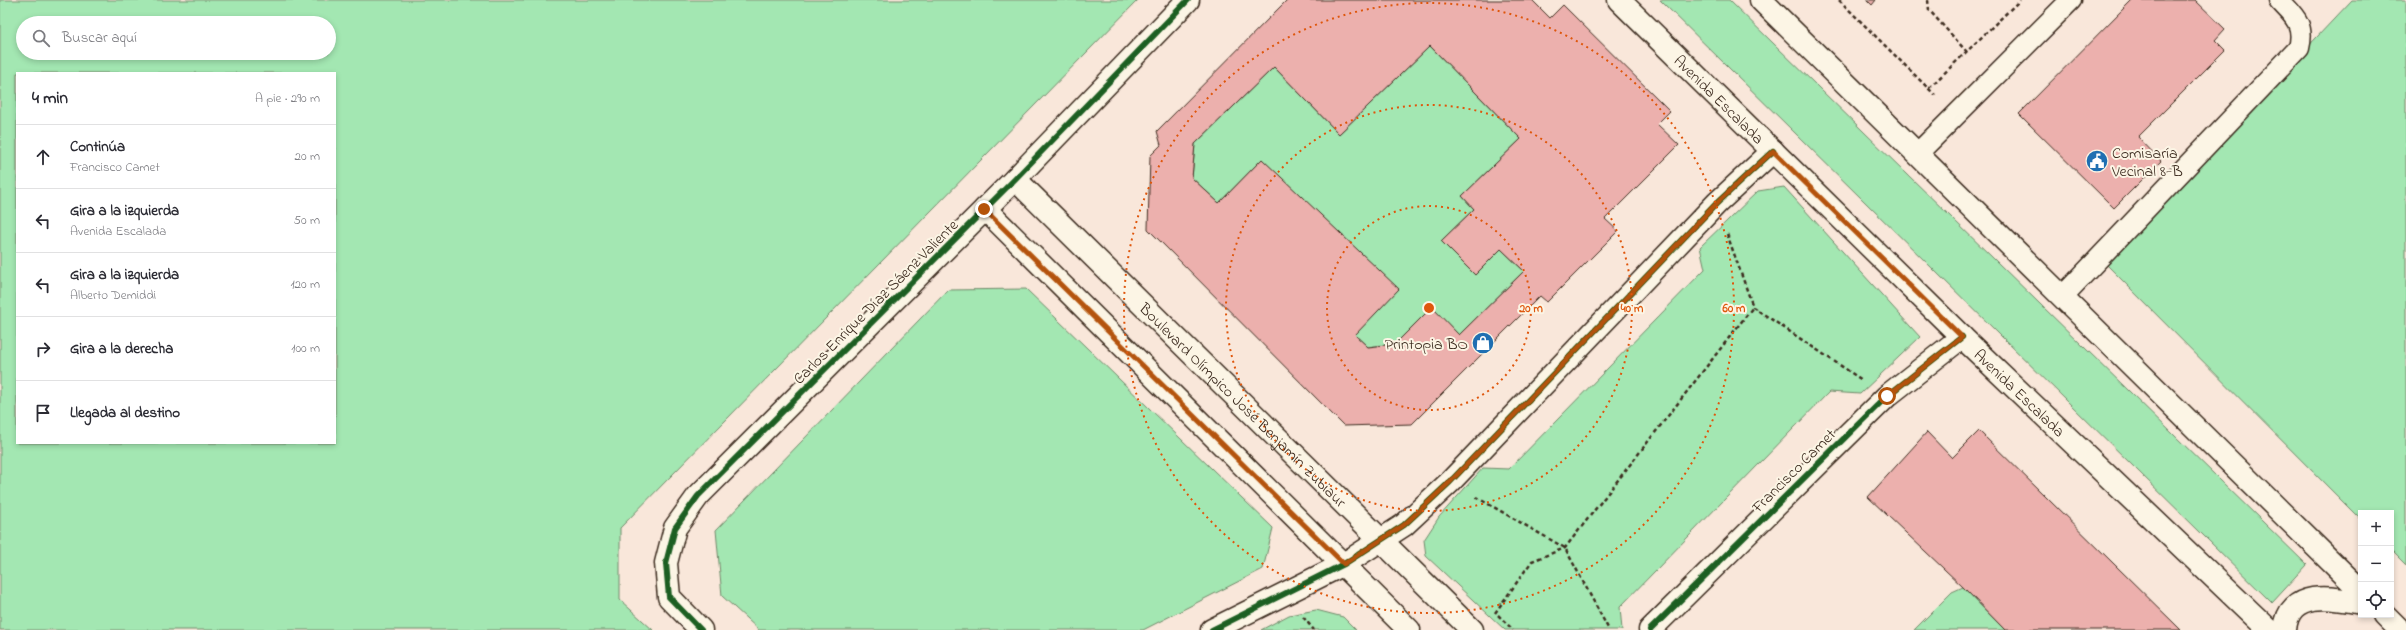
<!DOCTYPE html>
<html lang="es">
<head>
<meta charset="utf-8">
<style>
  body { margin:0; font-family:"Indie Flower",sans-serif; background:#f7f7f7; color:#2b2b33 }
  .controls { position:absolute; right:12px; bottom:12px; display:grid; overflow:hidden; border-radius:0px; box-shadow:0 2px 6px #0003 }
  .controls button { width:36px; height:36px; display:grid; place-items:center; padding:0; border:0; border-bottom:1px solid #e1e1e2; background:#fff; color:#2b2b33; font:20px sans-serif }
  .stop { position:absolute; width:12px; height:12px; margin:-9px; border:3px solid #b45309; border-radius:50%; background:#fff }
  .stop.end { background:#b45309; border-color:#fff; box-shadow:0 1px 4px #0008 }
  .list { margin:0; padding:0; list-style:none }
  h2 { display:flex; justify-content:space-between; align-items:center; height:52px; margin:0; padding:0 16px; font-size:17px }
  h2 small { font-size:13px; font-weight:400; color:#7c7c81 }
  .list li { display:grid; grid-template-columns:26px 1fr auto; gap:12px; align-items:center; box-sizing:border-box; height:64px; padding:0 16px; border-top:1px solid #e1e1e2 }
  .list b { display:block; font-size:15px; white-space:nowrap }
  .list p { margin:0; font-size:13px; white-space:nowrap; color:#7c7c81 }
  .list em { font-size:13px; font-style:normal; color:#7c7c81 }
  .icon { flex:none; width:22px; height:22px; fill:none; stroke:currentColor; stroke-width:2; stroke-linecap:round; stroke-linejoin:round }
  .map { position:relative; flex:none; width:2406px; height:630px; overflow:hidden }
  .search { position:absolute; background:#fff; box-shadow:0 2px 6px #0003; left:16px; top:16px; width:320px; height:44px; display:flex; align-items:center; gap:10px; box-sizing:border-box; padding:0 14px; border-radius:22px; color:#7c7c81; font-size:15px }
  .panel { position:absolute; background:#fff; box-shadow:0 2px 6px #0003; left:16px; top:72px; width:320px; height:372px; border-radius:0px }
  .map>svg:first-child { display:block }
  .green { fill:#a3e7b2; stroke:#6f8868; fill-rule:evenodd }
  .building { fill:#ecb0ad; stroke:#3b2a1e; fill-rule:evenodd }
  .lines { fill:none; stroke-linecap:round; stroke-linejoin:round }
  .service-casing { stroke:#3b2a1e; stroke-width:23 }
  .minor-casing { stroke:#3b2a1e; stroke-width:25 }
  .secondary-casing { stroke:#3b2a1e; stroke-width:25 }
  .path { stroke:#3b2a1e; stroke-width:2.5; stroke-dasharray:4 3; stroke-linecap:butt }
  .service { stroke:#fcf5e5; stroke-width:20 }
  .minor { stroke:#fcf5e5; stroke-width:22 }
  .secondary { stroke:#fcf5e5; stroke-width:22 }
  .cycleway-casing { stroke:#fcf5e5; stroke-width:8 }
  .cycleway { stroke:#1b5e20; stroke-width:6 }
  .route { stroke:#b45309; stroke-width:5 }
  .ring { fill:none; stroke:#df570d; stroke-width:2; stroke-dasharray:2 4 }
  .labels { text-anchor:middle; stroke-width:4; stroke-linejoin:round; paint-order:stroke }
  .street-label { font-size:16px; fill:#3b2a1e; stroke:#fcf5e5 }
  .poi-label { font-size:16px; fill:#3b2a1e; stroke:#fcf5e5; text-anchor:start }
  .centre { fill:#df570d; stroke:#fcf5e5; stroke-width:2 }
  .ring-label { font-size:12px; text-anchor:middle; font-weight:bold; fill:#df570d; stroke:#fcf5e5; stroke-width:4; stroke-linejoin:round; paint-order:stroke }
</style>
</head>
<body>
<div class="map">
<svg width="2406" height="630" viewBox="0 0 2406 630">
  <rect width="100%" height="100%" fill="#f9e7da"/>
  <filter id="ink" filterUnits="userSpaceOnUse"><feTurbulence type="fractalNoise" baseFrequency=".025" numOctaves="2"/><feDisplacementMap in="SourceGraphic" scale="8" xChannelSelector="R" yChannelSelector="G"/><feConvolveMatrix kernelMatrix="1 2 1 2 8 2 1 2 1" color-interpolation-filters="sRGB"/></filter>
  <g filter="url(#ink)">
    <g class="green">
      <path d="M0 0H1138L620 528V600L653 630H0ZM23 23H329V53H23ZM17 73H335V443H17Z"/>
      <polygon points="1660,0 1729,0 2307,565 2272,603"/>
      <polygon points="2352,0 2406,0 2406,565 2391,550 2391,513 2361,513 2361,520 2104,262"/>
      <polygon points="1430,46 1521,139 1462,196 1474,209 1441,241 1475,275 1501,249 1524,271 1459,335 1368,347 1355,335 1262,159 1219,203 1192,178 1195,144 1274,67 1339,134"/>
      <polygon points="1784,187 1920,337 1860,394 1829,392 1620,607 1622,630 1505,630 1426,556 1424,540 1439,517 1483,468 1509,469 1705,269 1700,247 1758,191"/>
      <polygon points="1026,289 1273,528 1263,569 1143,630 759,630 722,596 716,530 948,290"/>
      <polygon points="1963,587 2005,630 1914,630 1952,592"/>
      <polygon points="1316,610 1343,617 1356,630 1261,630 1289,615"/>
    </g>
    <g class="building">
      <path d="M1287 0H1532L1550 18 1563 5 1670 111 1657 124 1679 145 1605 219 1618 231 1547 302 1540 296 1412 424 1344 426 1148 229 1150 156 1161 145 1157 131ZM1430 46 1521 139 1462 196 1474 209 1441 241 1475 275 1501 249 1524 271 1459 335 1432 307 1395 344 1368 347 1355 335 1399 289 1262 159 1219 203 1192 178 1195 144 1274 67 1339 134Z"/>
      <polygon points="1867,0 1876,0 1872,5"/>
      <polygon points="2132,0 2195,0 2225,29 2215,40 2225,50 2138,137 2161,161 2114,208 2019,114"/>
      <polygon points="1979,431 2181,630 2005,630 1963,587 1868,497 1927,432 1952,458"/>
    </g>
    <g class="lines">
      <g class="service-casing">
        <g id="service">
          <polyline points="1917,154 2071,0"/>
          <path d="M2062 297 2299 48C2305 24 2294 16 2279 0"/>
        </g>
      </g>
      <g class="minor-casing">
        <g id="minor">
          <path id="s1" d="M1015 179 1472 630"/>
          <polyline points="985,209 1409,630"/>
          <polyline points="701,630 669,597 666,563 675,528 698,496 1015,179 1188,0"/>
          <polyline points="1212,630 1344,564 1404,525 1450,482 1717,203 1773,151"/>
          <polyline points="1650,630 1887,396 1962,337"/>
        </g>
      </g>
      <g class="secondary-casing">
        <g id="secondary">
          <path id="s2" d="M1619 0 1962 337 2269 630"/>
          <polyline points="1761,0 2361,591"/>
          <polyline points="2385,615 2400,630"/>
          <path d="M2285 630C2288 589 2332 597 2361 603"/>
        </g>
      </g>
      <g class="path">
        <polyline points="1839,0 1935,95"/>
        <polyline points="1928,0 1929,10 1967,52"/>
        <polyline points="1929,88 2020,0"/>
        <polyline points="1727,234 1753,307 1862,380"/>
        <polyline points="1476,497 1565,548 1609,630"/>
        <polyline points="1495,613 1532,561 1565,548 1753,307"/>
        <polyline points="1498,615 1513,630"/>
        <polyline points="1303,617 1314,630"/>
      </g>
      <use href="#service" class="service"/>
      <use href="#minor" class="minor"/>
      <use href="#secondary" class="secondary"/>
      <g class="cycleway-casing">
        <g id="cycleway">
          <polyline points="701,630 669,597 666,563 675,528 698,496 1015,179 1188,0"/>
          <polyline points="1212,630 1344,564 1404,525 1450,482 1717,203 1773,151"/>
          <polyline points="1650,630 1887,396 1962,337"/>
        </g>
      </g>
      <use href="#cycleway" class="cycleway"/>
    </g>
  </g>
  <g class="lines" filter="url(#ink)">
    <polyline class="route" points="984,209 1344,564 1404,525 1450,482 1717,203 1773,151 1962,337 1887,396"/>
  </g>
  <g class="ring">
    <circle cx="1429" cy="308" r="102"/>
    <circle cx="1429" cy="308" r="203"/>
    <circle cx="1429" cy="308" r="305"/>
  </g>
  <defs>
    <g id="civic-disc" transform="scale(1.15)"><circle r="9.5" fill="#1f6fb2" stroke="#fcf5e5"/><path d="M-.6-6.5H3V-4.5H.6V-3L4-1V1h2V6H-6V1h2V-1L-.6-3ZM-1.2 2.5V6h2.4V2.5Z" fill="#fff"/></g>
    <g id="shop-disc" transform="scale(1.15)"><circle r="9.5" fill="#1f6fb2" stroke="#fcf5e5"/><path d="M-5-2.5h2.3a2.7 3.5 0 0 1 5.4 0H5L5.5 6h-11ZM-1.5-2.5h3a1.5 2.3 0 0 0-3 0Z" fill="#fff"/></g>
  </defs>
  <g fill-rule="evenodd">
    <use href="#civic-disc" x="2097" y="161"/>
    <use href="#shop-disc" x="1483" y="343"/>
  </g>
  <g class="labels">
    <g class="street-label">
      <text dy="6" stroke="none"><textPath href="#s2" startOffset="141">Avenida Escalada</textPath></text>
      <text transform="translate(875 301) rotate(-45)" y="6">Carlos Enrique Díaz Sáenz Valiente</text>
      <text dy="6" stroke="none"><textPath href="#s2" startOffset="561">Avenida Escalada</textPath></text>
      <text dy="6" stroke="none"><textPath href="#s1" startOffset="321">Boulevard Olímpico José Benjamín Zubiaur</textPath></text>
      <text transform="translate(1793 470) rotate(-45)" y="6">Francisco Camet</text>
    </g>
    <g class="poi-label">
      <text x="2112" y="158">Comisaría<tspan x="2112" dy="18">Vecinal 8-B</tspan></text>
      <text x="1468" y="349" text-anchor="end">Printopia BO</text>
    </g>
  </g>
  <circle cx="1429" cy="308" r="6" class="centre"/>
  <g class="ring-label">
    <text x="1531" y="312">20 m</text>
    <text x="1632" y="312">40 m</text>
    <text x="1734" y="312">60 m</text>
  </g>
</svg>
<div class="controls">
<button>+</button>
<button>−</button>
<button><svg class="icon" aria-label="locate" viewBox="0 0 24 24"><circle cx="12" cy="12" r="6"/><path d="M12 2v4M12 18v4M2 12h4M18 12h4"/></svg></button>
</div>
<div class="stop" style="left:1887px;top:396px"></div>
<div class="stop end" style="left:984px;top:209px"></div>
<div class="search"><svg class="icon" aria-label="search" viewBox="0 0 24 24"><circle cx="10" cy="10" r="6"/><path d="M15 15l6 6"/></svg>Buscar aquí</div>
<section class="panel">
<h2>4 min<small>A pie · 290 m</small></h2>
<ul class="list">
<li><svg class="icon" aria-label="ahead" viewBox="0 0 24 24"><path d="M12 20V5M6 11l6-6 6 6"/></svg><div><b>Continúa</b><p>Francisco Camet</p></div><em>20 m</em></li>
<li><svg class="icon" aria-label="left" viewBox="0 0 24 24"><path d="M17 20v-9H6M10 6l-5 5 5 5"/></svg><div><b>Gira a la izquierda</b><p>Avenida Escalada</p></div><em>50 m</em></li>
<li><svg class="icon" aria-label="left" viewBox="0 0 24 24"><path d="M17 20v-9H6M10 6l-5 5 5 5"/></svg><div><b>Gira a la izquierda</b><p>Alberto Demiddi</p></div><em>120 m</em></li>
<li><svg class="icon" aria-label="right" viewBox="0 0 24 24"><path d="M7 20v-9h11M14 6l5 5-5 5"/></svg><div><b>Gira a la derecha</b></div><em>100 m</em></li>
<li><svg class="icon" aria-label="arrive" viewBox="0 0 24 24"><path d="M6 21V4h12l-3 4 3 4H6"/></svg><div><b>Llegada al destino</b></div></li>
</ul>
</section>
</div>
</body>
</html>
